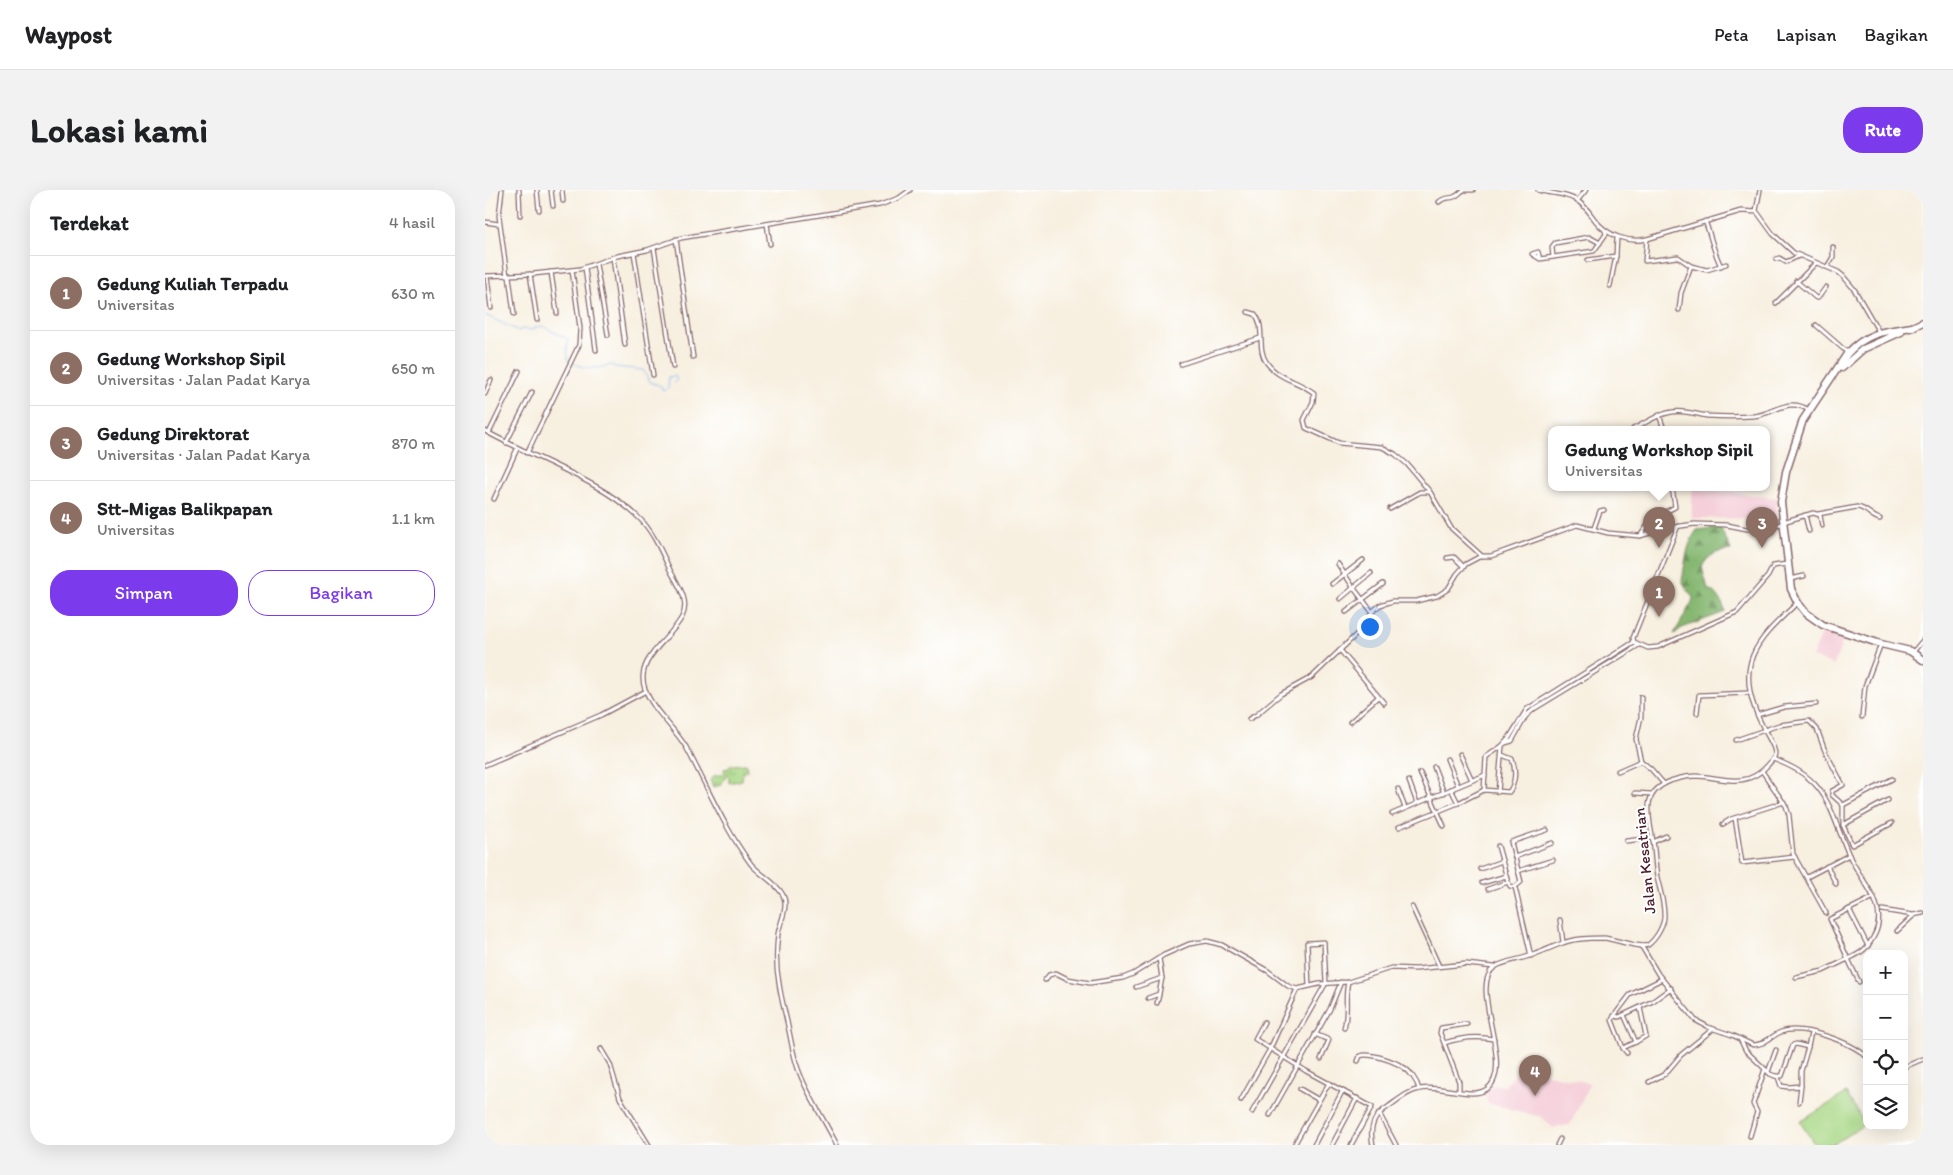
<!DOCTYPE html>
<html lang="id">
<head>
<meta charset="utf-8">
<style>
  body { margin:0; font-family:Itim,sans-serif; background:#f2f2f2; color:#202124 }
  .controls { position:absolute; right:15px; bottom:15px; display:grid; overflow:hidden; border-radius:10px; box-shadow:0 5px 20px #0002 }
  .controls button { width:45px; height:45px; display:grid; place-items:center; padding:0; border:0; border-bottom:1px solid #e0e0e0; background:#fff; color:#202124; font:25px sans-serif }
  .you { position:absolute; left:884px; top:436px; width:18px; height:18px; margin:-12px; border:4px solid #fff; border-radius:50%; background:#1a73e8; box-shadow:0 0 0 8px #1a73e833 }
  .badge { display:grid; place-items:center; width:32px; height:32px; border-radius:50%; background:#7c3aed; color:#fff; font-size:16px; font-weight:700 }
  .pin { position:absolute; translate:-50% -41px; filter:drop-shadow(0 1px 2px #0008) }
  .pin::after { content:''; position:absolute; top:26px; width:18px; height:15px; background:inherit; clip-path:polygon(0 0,100% 0,50% 100%) }
  .popup { position:absolute; left:1063px; top:236px; width:222px; height:65px; box-sizing:border-box; display:grid; place-content:center; border-radius:10px; background:#fff; filter:drop-shadow(0 1px 4px #0005); font-size:16px; white-space:nowrap; color:#757577 }
  .popup b { font-size:19px; color:#202124 }
  .popup::after { content:''; position:absolute; left:50%; top:100%; margin-left:-10px; border:10px solid transparent; border-top-color:#fff }
  .list { margin:0; padding:0; list-style:none }
  h2 { display:flex; justify-content:space-between; align-items:center; height:65px; margin:0; padding:0 20px; font-size:21px }
  h2 small { font-size:16px; font-weight:400; color:#757577 }
  .list li { display:grid; grid-template-columns:32px 1fr auto; gap:15px; align-items:center; box-sizing:border-box; height:75px; padding:0 20px; border-top:1px solid #e0e0e0 }
  .list b { display:block; font-size:19px; white-space:nowrap }
  .list p { margin:0; font-size:16px; white-space:nowrap; color:#757577 }
  .list em { font-size:16px; font-style:normal; color:#757577 }
  .actions { display:flex; gap:10px; padding:15px 20px }
  .actions a { flex:1; padding:11px 0; border:1px solid #7c3aed; border-radius:20px; text-align:center; font-size:18px; color:#7c3aed }
  .actions .main { background:#7c3aed; color:#fff }
  .icon { flex:none; width:28px; height:28px; fill:none; stroke:currentColor; stroke-width:2; stroke-linecap:round; stroke-linejoin:round }
  .map { position:relative; flex:none; width:1438px; height:955px; overflow:hidden; border-radius:20px }
  header { display:flex; align-items:center; gap:30px; box-sizing:border-box; height:70px; padding:0 25px; background:#fff; border-bottom:1px solid #e0e0e0 }
  header strong { font-size:24px }
  nav { display:flex; gap:28px; margin-inline-start:auto; font-size:18px }
  .intro { display:flex; align-items:center; justify-content:space-between; box-sizing:border-box; height:120px; padding:0 30px }
  h1 { margin:0; font-size:35px }
  .button { padding:12px 22px; border-radius:20px; background:#7c3aed; color:#fff; font-size:18px; font-weight:700 }
  main { display:flex; gap:30px; padding:0 30px }
  aside { flex:1; background:#fff; border-radius:20px; box-shadow:0 5px 20px #0002 }
  .map>svg:first-child { display:block }
  .built { fill:#f5cfd9 }
  .grass { fill:url(#grass-tufts); stroke:#797b58 }
  .forest { fill:url(#forest-firs); stroke:#686c4e }
  .garden { fill:#a8d784; stroke:#797b58 }
  .lines { fill:none; stroke-linecap:round; stroke-linejoin:round }
  .stream { stroke:#84b7f1; stroke-width:1 }
  .street-casing { stroke:#87686a; stroke-width:5.5 }
  .highway-casing { stroke:#87686a; stroke-width:9 }
  .street { stroke:#fff; stroke-width:3 }
  .highway { stroke:#fff; stroke-width:6 }
  .labels { text-anchor:middle; stroke-width:4; stroke-linejoin:round; paint-order:stroke }
  .street-label { font-size:16px; fill:#4a1f2b; stroke:#fff }
</style>
</head>
<body>
<header>
<strong>Waypost</strong>
<nav><a>Peta</a><a>Lapisan</a><a>Bagikan</a></nav>
</header>
<div class="intro"><h1>Lokasi kami</h1><a class="button">Rute</a></div>
<main>
<aside>
<h2>Terdekat<small>4 hasil</small></h2>
<ul class="list">
<li><span class="badge" style="background:#8d6e63">1</span><div><b>Gedung Kuliah Terpadu</b><p>Universitas</p></div><em>630 m</em></li>
<li><span class="badge" style="background:#8d6e63">2</span><div><b>Gedung Workshop Sipil</b><p>Universitas · Jalan Padat Karya</p></div><em>650 m</em></li>
<li><span class="badge" style="background:#8d6e63">3</span><div><b>Gedung Direktorat</b><p>Universitas · Jalan Padat Karya</p></div><em>870 m</em></li>
<li><span class="badge" style="background:#8d6e63">4</span><div><b>Stt-Migas Balikpapan</b><p>Universitas</p></div><em>1.1 km</em></li>
</ul>
<div class="actions"><a class="main">Simpan</a><a>Bagikan</a></div>
</aside>
<div class="map">
<svg width="1438" height="955" viewBox="0 0 1438 955">
  <defs>
    <pattern id="grass-tufts" width="24" height="20" patternUnits="userSpaceOnUse" patternTransform="scale(1.25)"><rect width="24" height="20" fill="#a8d784"/><path d="M3 7l-1-3M5 7V3M7 7l1-3M15 17l-1-3M17 17v-4M19 17l1-3" fill="none" stroke="#92b872"/></pattern>
    <pattern id="forest-firs" width="22" height="20" patternUnits="userSpaceOnUse" patternTransform="scale(1.25)"><rect width="22" height="20" fill="#86b872"/><path d="M5 1l3.5 6h-7zM16 11l3.5 6h-7z" fill="#70955e"/></pattern>
  </defs>
  <rect width="100%" height="100%" fill="#fff"/>
  <filter id="ink" filterUnits="userSpaceOnUse"><feTurbulence type="fractalNoise" baseFrequency=".02" numOctaves="2"/><feDisplacementMap in="SourceGraphic" scale="10" xChannelSelector="R" yChannelSelector="G"/><feConvolveMatrix kernelMatrix="1 2 1 2 8 2 1 2 1" color-interpolation-filters="sRGB"/></filter>
  <filter id="wash" filterUnits="userSpaceOnUse"><feTurbulence type="fractalNoise" baseFrequency=".0096" numOctaves="4" result="noise"/><feDisplacementMap in="SourceGraphic" scale="20" xChannelSelector="R" yChannelSelector="G"/><feGaussianBlur stdDeviation="1.12" result="paint"/><feColorMatrix in="noise" values="0 0 0 0 0 0 0 0 0 0 0 0 0 0 0 0 0 1.4 0 .05"/><feComposite in="paint" operator="in"/></filter>
  <g filter="url(#wash)">
    <rect width="100%" height="100%" fill="#f7efdf"/>
    <g class="built">
      <polygon points="1207,298 1292,308 1291,329 1207,328"/>
      <polygon points="1338,441 1359,447 1349,475 1327,467"/>
      <polygon points="1034,878 1105,893 1085,935 1068,938 1056,927 1002,913 1001,901 1009,895 1020,896"/>
    </g>
    <polygon class="grass" points="261,574 262,581 258,581 257,590 244,593 244,587 241,586 236,595 228,597 225,590 229,586 240,584 239,579 244,578 246,575"/>
    <path class="forest" d="M1235 337 1246 360C1232 361 1223 365 1217 377L1223 399C1232 403 1238 412 1240 422L1197 438 1189 444 1207 412 1208 408 1197 391C1200 375 1201 354 1212 340Z"/>
    <polygon class="garden" points="1361,903 1380,934 1347,955 1330,955 1315,932"/>
    <g class="lines">
      <path class="stream" d="M0 125 34 141 37 139 46 140 51 137 57 136 83 149 82 156 83 170C95 179 112 180 126 175L131 177 158 180 165 192 176 196 178 201 181 200 183 197 184 187 190 186 192 189 190 193"/>
    </g>
  </g>
  <g filter="url(#ink)">
    <g class="lines">
      <g class="street-casing">
        <g id="street">
          <polyline points="17,0 14,26 22,86"/>
          <polyline points="34,0 35,25"/>
          <polyline points="52,0 54,20"/>
          <polyline points="66,0 68,16"/>
          <polyline points="77,0 78,11"/>
          <polyline points="981,0 988,0"/>
          <path d="M1053 0C1066 4 1079 3 1091 10 1100 15 1104 22 1110 30 1122 46 1143 53 1162 49L1256 21 1272 22 1288 44 1309 63 1353 82 1358 86 1369 99 1394 142"/>
          <polyline points="1092,11 1101,0"/>
          <path d="M954 12C959 7 963 9 969 7 974 5 975 2 979 0"/>
          <polyline points="1271,21 1275,0"/>
          <path d="M1220 31C1226 46 1228 61 1236 76"/>
          <polyline points="0,32 14,34"/>
          <polyline points="282,34 285,54"/>
          <polyline points="191,49 208,167"/>
          <polyline points="1162,49 1160,71 1193,67 1206,76 1222,80 1241,74"/>
          <polyline points="169,58 188,177"/>
          <polyline points="149,63 168,185"/>
          <polyline points="1068,67 1067,57 1070,53 1104,47 1115,53"/>
          <polyline points="128,68 140,155"/>
          <polyline points="1055,69 1053,62 1047,64 1055,69 1109,61 1121,44 1120,41"/>
          <polyline points="1291,69 1294,68 1301,72 1314,66"/>
          <polyline points="1103,70 1131,66"/>
          <polyline points="111,74 123,145"/>
          <polyline points="1342,77 1348,67 1348,57"/>
          <polyline points="100,78 111,160"/>
          <polyline points="66,82 72,123"/>
          <polyline points="45,84 52,130"/>
          <polyline points="0,86 48,84 95,79 132,66 162,60 196,48 395,15 414,8 425,0"/>
          <polyline points="2,86 6,118"/>
          <polyline points="24,86 29,124"/>
          <polyline points="1311,91 1331,108 1333,108 1341,97"/>
          <polyline points="1125,96 1131,66 1132,47"/>
          <polyline points="1291,113 1331,73"/>
          <polyline points="1194,120 1196,103 1206,76"/>
          <path d="M763 122 770 124C781 137 771 159 782 173 793 189 814 191 829 203L828 212 819 230 821 238 854 253 897 257 910 264 922 274 945 302 966 338 997 366H1006L1092 335 1123 343 1155 346 1182 338 1210 334 1242 335 1262 339 1297 334"/>
          <polyline points="1331,135 1363,163"/>
          <polyline points="696,174 775,148"/>
          <polyline points="0,204 6,190"/>
          <polyline points="1174,225 1179,239"/>
          <path d="M1148 239C1161 233 1172 224 1187 222 1199 220 1210 224 1222 226 1237 227 1253 227 1268 226 1289 225 1302 206 1324 220"/>
          <path d="M0 241C48 268 121 292 158 332 170 346 178 365 186 382 194 396 205 412 197 427 185 450 149 469 160 499 168 521 189 537 201 557 222 596 239 638 266 674 275 685 291 692 298 705 304 717 295 732 293 744 291 760 291 778 294 793 296 809 301 825 304 841 307 855 309 870 315 884 325 909 340 931 352 955"/>
          <polyline points="4,243 34,181"/>
          <polyline points="21,253 47,202"/>
          <polyline points="42,263 94,155 95,138 87,80"/>
          <polyline points="9,309 32,259"/>
          <polyline points="905,319 935,302 944,302"/>
          <path d="M1333 324 1372 317C1382 318 1386 327 1395 329"/>
          <polyline points="1320,325 1324,341"/>
          <polyline points="1298,332 1328,323 1335,325 1337,336"/>
          <polyline points="1193,336 1148,448 1149,452 1163,458 1173,457 1252,422 1283,386 1288,376 1302,374"/>
          <polyline points="1109,338 1115,321 1119,320"/>
          <polyline points="1155,346 1167,329 1190,317 1187,297"/>
          <polyline points="962,368 969,367 979,377"/>
          <polyline points="853,374 868,397 887,422"/>
          <polyline points="1305,389 1319,386"/>
          <polyline points="847,394 878,370"/>
          <polyline points="855,409 886,383"/>
          <polyline points="861,422 898,394"/>
          <polyline points="855,460 899,513"/>
          <polyline points="1428,462 1438,450"/>
          <polyline points="1156,507 1156,527 1151,549 1156,571"/>
          <polyline points="1212,523 1214,505 1264,503"/>
          <polyline points="1272,525 1299,517 1331,514"/>
          <polyline points="1377,527 1380,496 1396,454"/>
          <polyline points="764,529 771,525 796,504 827,487 875,441 887,422 895,415 908,411 931,411 952,406 963,399 972,384 981,374 996,366"/>
          <polyline points="865,532 893,507"/>
          <polyline points="1251,550 1294,535 1324,531 1332,539 1340,561 1358,595 1347,601 1347,605 1358,615 1358,635 1403,610"/>
          <polyline points="1020,553 1027,551 1041,526 1049,519 1154,455"/>
          <polyline points="975,564 987,590"/>
          <polyline points="962,569 973,596"/>
          <path d="M1288 569C1344 589 1343 617 1364 665 1375 691 1404 714 1390 744 1383 758 1377 763 1363 769L1345 729 1389 707"/>
          <polyline points="0,575 116,525 161,501"/>
          <polyline points="949,577 959,603"/>
          <polyline points="1133,581 1156,571 1166,579 1179,594"/>
          <polyline points="1277,581 1301,616 1304,625 1308,664 1341,723"/>
          <polyline points="935,583 959,636"/>
          <polyline points="924,591 932,613"/>
          <polyline points="913,599 920,618"/>
          <path d="M966 599 973 613 999 600 1024 602C1031 593 1031 579 1027 569L1017 565"/>
          <polyline points="999,600 1001,567 1017,556 1024,548 1042,519 1149,452"/>
          <polyline points="1013,602 1017,556"/>
          <polyline points="1150,603 1167,604"/>
          <polyline points="1358,615 1407,589"/>
          <polyline points="907,624 1000,585"/>
          <polyline points="1250,628 1257,673 1310,667"/>
          <polyline points="1238,634 1246,629 1299,612"/>
          <polyline points="1358,635 1367,655 1407,633"/>
          <polyline points="914,637 973,613"/>
          <polyline points="1141,651 1167,648"/>
          <polyline points="1168,652 1181,646"/>
          <polyline points="1013,656 1023,692 1025,696 1030,697"/>
          <polyline points="1030,667 1067,653"/>
          <polyline points="1342,676 1351,694"/>
          <polyline points="995,679 1017,671"/>
          <polyline points="1033,681 1068,670"/>
          <polyline points="1322,687 1364,665"/>
          <polyline points="997,693 1021,686"/>
          <polyline points="1003,699 1023,692"/>
          <polyline points="927,717 954,776"/>
          <polyline points="1364,719 1383,756"/>
          <polyline points="1397,720 1428,725 1438,723"/>
          <polyline points="1075,730 1078,752"/>
          <polyline points="1412,741 1428,726"/>
          <path d="M1157 757 1173 784 1210 830 1223 837 1247 845 1268 855C1280 855 1286 846 1296 842 1317 834 1366 852 1382 867"/>
          <polyline points="1046,766 1030,697 1036,692 1026,652 1062,640"/>
          <polyline points="1311,787 1338,781 1363,769 1374,792"/>
          <polyline points="1177,789 1145,805 1129,826 1134,827 1168,811 1186,798"/>
          <polyline points="560,790 564,785 571,783 583,789 605,793 638,788 648,784 679,765 704,754 722,751 737,755 783,781 803,796 812,799 834,794 863,792 906,778 931,779 981,774 1009,777"/>
          <polyline points="651,797 677,788 674,768"/>
          <polyline points="663,808 674,804 677,788"/>
          <polyline points="672,813 674,805"/>
          <polyline points="1129,826 1127,830 1138,858 1142,863"/>
          <polyline points="779,832 770,849 821,881 887,917 866,955"/>
          <path d="M859 838C864 821 859 809 863 792"/>
          <polyline points="830,844 844,850 836,869"/>
          <polyline points="1255,849 1261,861 1280,879 1268,914 1272,922 1265,946"/>
          <polyline points="1151,852 1161,846 1155,817"/>
          <polyline points="959,853 955,843 956,838 982,834"/>
          <polyline points="1138,858 1151,852 1139,825"/>
          <polyline points="116,859 125,874 135,908 164,955"/>
          <path d="M873 871 875 866C884 862 909 871 918 877 925 881 932 891 934 899"/>
          <polyline points="1419,877 1438,869"/>
          <polyline points="1280,879 1285,884 1293,887 1296,896 1303,897 1316,896 1314,912"/>
          <polyline points="1283,882 1291,860"/>
          <polyline points="1290,886 1297,886 1308,855 1311,854 1323,857 1326,843"/>
          <polyline points="1164,892 1180,884 1196,865 1228,839"/>
          <polyline points="1316,896 1316,881 1323,857"/>
          <polyline points="815,899 834,910"/>
          <path d="M974 901V892L959 853C974 848 993 846 1009 849"/>
          <polyline points="756,910 785,859 812,799"/>
          <polyline points="767,922 841,793 839,752 822,753 824,796"/>
          <polyline points="894,923 911,955"/>
          <polyline points="785,925 845,819 856,792"/>
          <polyline points="809,955 844,893"/>
          <polyline points="829,955 858,900"/>
          <polyline points="847,955 872,908"/>
          <path d="M888 955C884 938 888 926 903 917 913 910 923 901 935 899 955 894 987 910 1002 899 1031 878 982 795 1010 777 1019 771 1034 770 1044 766 1058 762 1066 757 1078 753 1089 748 1106 748 1119 748 1129 749 1156 759 1163 755 1171 749 1178 737 1179 728 1180 714 1175 701 1172 687 1170 675 1170 663 1168 651 1166 639 1163 627 1164 615 1166 594 1192 587 1210 586 1236 586 1260 601 1283 575 1285 572 1290 568 1290 564 1290 556 1282 546 1279 539 1267 516 1258 490 1268 465 1277 444 1296 429 1312 413"/>
          <polyline points="1072,955 1075,949"/>
        </g>
      </g>
      <g class="highway-casing">
        <g id="highway">
          <path d="M1428 137C1400 141 1382 142 1362 164L1318 230 1301 282 1296 312 1306 399 1313 413 1321 423 1338 435 1396 454 1425 461 1438 470"/>
          <polyline points="1425,138 1438,132"/>
          <polyline points="1357,178 1378,159 1416,142"/>
        </g>
      </g>
      <use href="#street" class="street"/>
      <use href="#highway" class="highway"/>
    </g>
  </g>
  <g class="labels">
    <g class="street-label">
      <text transform="translate(1159 671) rotate(-96)" y="6">Jalan Kesatrian</text>
    </g>
  </g>
</svg>
<div class="controls">
<button>+</button>
<button>−</button>
<button><svg class="icon" aria-label="locate" viewBox="0 0 24 24"><circle cx="12" cy="12" r="6"/><path d="M12 2v4M12 18v4M2 12h4M18 12h4"/></svg></button>
<button><svg class="icon" aria-label="layers" viewBox="0 0 24 24"><path d="M12 4l9 5-9 5-9-5zM3 14l9 5 9-5"/></svg></button>
</div>
<div class="you"></div>
<div class="pin badge" style="left:1174px;top:427px;background:#8d6e63">1</div>
<div class="pin badge" style="left:1174px;top:358px;background:#8d6e63">2</div>
<div class="popup"><b>Gedung Workshop Sipil</b>Universitas</div>
<div class="pin badge" style="left:1277px;top:358px;background:#8d6e63">3</div>
<div class="pin badge" style="left:1050px;top:906px;background:#8d6e63">4</div>
</div>
</main>
</body>
</html>
